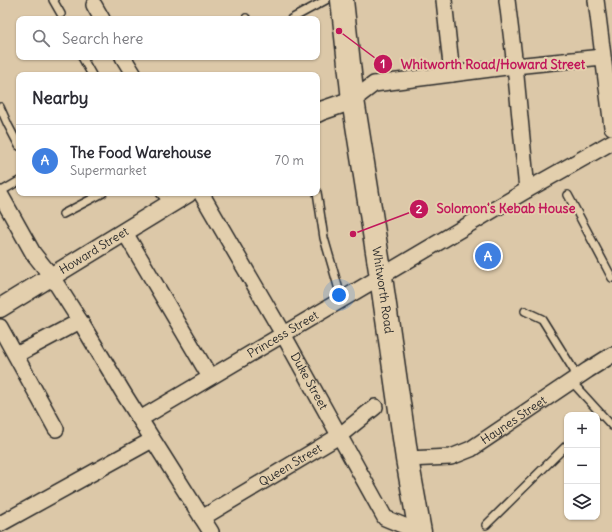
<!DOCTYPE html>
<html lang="en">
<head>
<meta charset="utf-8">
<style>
  body { margin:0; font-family:Delius,sans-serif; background:#f7f7f7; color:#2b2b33 }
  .controls { position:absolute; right:12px; bottom:12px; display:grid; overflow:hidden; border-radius:8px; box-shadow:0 1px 3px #0004 }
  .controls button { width:36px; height:36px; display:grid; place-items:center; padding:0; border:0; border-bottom:1px solid #e1e1e2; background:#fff; color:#2b2b33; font:20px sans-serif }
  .you { position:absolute; left:339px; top:295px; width:14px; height:14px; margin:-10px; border:3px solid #fff; border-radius:50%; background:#1a73e8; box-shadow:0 0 0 6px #1a73e833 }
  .badge { display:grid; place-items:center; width:26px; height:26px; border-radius:50%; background:#ea580c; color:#fff; font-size:13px; font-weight:700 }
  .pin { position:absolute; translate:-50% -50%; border:2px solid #fff; box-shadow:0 1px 4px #0006 }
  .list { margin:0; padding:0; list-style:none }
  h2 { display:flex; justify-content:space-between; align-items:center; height:52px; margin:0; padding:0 16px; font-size:17px }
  h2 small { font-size:13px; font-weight:400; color:#7c7c81 }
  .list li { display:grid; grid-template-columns:26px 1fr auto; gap:12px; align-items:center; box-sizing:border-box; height:72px; padding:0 16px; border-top:1px solid #e1e1e2 }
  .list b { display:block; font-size:15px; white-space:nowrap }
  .list p { margin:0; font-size:13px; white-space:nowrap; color:#7c7c81 }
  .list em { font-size:13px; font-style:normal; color:#7c7c81 }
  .icon { flex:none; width:22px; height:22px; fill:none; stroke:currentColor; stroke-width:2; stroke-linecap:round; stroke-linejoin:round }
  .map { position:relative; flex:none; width:612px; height:532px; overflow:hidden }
  .search { position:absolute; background:#fff; box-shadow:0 1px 3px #0004; left:16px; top:16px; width:304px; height:44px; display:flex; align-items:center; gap:10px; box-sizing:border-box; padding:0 14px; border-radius:8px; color:#7c7c81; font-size:15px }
  .panel { position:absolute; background:#fff; box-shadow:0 1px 3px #0004; left:16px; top:72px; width:304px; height:124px; border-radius:8px }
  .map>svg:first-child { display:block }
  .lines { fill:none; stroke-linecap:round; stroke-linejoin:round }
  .service-casing { stroke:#2b2b2b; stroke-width:10 }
  .minor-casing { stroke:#2b2b2b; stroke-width:18 }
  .tertiary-casing { stroke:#2b2b2b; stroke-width:21 }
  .primary-casing { stroke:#2b2b2b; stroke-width:25 }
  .service { stroke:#e3cfad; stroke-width:7 }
  .minor { stroke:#e3cfad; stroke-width:15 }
  .tertiary { stroke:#e3cfad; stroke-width:18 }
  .primary { stroke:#e3cfad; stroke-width:22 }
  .labels { text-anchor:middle; stroke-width:4; stroke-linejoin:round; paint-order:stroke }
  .street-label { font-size:12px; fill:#2b2b2b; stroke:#e3cfad }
  .leader { fill:none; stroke:#c2185b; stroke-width:1.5 }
  .callout-dot { fill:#c2185b; stroke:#e3cfad; stroke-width:1.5 }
  .mark-label { font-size:12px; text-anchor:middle; font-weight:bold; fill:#fff }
  .callout-label { font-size:13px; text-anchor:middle; font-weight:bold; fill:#c2185b; stroke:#e3cfad; stroke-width:4; stroke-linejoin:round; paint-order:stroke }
</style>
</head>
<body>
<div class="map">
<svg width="612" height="532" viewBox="0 0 612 532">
  <rect width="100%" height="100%" fill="#dcc8a8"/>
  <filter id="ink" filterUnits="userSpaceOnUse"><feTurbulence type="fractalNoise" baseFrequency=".025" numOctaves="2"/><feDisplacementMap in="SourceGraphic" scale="8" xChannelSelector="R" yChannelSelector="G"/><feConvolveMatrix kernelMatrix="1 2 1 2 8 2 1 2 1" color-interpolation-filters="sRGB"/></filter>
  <g filter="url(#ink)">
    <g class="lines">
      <g class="service-casing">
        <g id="service">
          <polyline points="53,0 61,14"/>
          <polyline points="246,18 247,19"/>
          <polyline points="291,19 326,0"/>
          <polyline points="82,57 92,75"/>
          <polyline points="0,107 8,125 19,146"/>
          <polyline points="0,192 19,181"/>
          <polyline points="317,192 324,238 342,300"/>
          <polyline points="160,193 169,204"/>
          <polyline points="568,195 612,278"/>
          <polyline points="63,214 103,193"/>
          <polyline points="525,311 542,319 578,377"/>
          <polyline points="571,381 612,426"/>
          <polyline points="486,525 567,445"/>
        </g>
      </g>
      <g class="minor-casing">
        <g id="minor">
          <polyline points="444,0 452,74"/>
          <polyline points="507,0 515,66 527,190"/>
          <polyline points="596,0 612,127"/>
          <polyline points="94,5 102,19"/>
          <polyline points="123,57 134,75"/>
          <polyline points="353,100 374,84 515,66 602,57"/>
          <path id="s1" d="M201 193 283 334 385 518 419 532"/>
          <polyline points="0,194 33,253 52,277 80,321 124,394 211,532"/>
          <polyline points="124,231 210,377"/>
          <polyline points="0,327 56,429"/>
          <polyline points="16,355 80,321"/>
          <path id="s2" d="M140 419 527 190 612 142"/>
          <path id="s3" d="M407 459 451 457 471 449 588 370 612 355"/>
          <path id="s4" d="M202 518 339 436 375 407"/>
          <polyline points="0,524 152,440"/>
        </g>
      </g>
      <g class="tertiary-casing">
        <g id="tertiary">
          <polyline points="317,113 321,111 353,100"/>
          <path id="s5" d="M0 308 188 193"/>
        </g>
      </g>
      <g class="primary-casing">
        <g id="primary">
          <path id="s6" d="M342 0 353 100 381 277 407 459 420 532"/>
        </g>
      </g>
      <use href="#service" class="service"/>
      <use href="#minor" class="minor"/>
      <use href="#tertiary" class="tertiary"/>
      <use href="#primary" class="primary"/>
    </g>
  </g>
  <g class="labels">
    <g class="street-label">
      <text dy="4" stroke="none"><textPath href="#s5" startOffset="110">Howard Street</textPath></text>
      <text dy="4" stroke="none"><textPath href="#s6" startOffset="293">Whitworth Road</textPath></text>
      <text dy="4" stroke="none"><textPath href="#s2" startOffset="166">Princess Street</textPath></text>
      <text dy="4" stroke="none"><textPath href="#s1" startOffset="217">Duke Street</textPath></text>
      <text dy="4" stroke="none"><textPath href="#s3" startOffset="117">Haynes Street</textPath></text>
      <text dy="4" stroke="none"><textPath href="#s4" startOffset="103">Queen Street</textPath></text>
    </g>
  </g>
  <path class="leader" d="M339 31L383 64M353 234L419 209"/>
  <g class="callout-dot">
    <circle cx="339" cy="31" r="4"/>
    <circle cx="353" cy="234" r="4"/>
    <circle cx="383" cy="64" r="10"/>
    <circle cx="419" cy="209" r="10"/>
  </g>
  <g class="mark-label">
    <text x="383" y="68">1</text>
    <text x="419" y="213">2</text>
  </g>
  <g class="callout-label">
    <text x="493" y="69">Whitworth Road/Howard Street</text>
    <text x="506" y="213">Solomon's Kebab House</text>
  </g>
</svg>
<div class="controls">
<button>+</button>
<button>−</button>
<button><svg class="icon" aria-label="layers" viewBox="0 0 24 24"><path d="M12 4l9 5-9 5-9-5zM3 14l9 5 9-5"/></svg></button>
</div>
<div class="you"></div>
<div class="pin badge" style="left:488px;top:256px;background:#3f7fe0">A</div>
<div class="search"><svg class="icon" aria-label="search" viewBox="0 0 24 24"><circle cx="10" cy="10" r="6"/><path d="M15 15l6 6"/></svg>Search here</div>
<section class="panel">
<h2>Nearby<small></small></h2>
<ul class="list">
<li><span class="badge" style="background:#3f7fe0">A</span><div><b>The Food Warehouse</b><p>Supermarket</p></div><em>70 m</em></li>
</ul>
</section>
</div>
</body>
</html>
